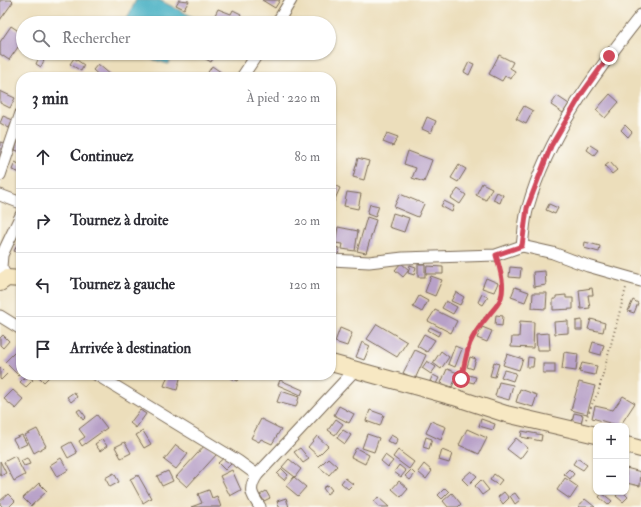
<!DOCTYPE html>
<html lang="fr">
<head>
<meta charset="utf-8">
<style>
  body { margin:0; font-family:"IM FELL Double Pica",serif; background:#f7f7f7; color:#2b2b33 }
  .controls { position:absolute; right:12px; bottom:12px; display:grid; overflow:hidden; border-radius:8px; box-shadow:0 1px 3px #0004 }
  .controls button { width:36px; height:36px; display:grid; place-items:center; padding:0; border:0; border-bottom:1px solid #e1e1e2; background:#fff; color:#2b2b33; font:20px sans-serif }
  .stop { position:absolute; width:12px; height:12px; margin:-9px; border:3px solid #d1495b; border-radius:50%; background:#fff }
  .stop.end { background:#d1495b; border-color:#fff; box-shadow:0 1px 4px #0008 }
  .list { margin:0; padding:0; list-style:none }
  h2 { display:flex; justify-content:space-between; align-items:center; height:52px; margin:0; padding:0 16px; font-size:17px }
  h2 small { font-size:13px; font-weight:400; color:#7c7c81 }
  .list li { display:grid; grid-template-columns:26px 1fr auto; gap:12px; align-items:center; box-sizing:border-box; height:64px; padding:0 16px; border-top:1px solid #e1e1e2 }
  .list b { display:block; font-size:15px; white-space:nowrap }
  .list em { font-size:13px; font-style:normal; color:#7c7c81 }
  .icon { flex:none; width:22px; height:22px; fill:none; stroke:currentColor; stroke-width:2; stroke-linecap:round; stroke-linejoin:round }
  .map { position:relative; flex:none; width:641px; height:507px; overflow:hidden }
  .search { position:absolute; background:#fff; box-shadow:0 1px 3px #0004; left:16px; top:16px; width:320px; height:44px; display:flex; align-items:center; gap:10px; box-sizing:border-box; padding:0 14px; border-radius:22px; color:#7c7c81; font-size:15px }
  .panel { position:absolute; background:#fff; box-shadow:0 1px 3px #0004; left:16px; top:72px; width:320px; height:308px; border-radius:16px }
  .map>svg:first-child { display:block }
  .water { fill:#44afc2; stroke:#406c70 }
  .building { fill:#b8a1c8 }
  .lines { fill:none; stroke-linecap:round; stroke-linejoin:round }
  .street-casing { stroke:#796955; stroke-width:13 }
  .secondary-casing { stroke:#796955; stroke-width:18 }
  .path { stroke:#796955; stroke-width:2; stroke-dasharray:1 3; stroke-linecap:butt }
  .street { stroke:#fff; stroke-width:11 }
  .secondary { stroke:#f7e8c3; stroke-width:16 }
  .route { stroke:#d1495b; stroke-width:5 }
</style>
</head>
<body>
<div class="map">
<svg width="641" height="507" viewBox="0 0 641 507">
  <rect width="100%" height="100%" fill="#fdfcf7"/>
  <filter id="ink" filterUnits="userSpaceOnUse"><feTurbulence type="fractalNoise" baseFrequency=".025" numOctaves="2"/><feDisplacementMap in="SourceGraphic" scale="8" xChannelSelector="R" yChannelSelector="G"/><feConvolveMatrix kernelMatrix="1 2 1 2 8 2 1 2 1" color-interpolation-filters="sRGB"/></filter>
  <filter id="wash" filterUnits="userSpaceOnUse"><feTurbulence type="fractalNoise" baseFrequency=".012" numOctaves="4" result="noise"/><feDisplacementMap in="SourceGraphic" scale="16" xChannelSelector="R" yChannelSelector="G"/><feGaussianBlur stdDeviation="0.9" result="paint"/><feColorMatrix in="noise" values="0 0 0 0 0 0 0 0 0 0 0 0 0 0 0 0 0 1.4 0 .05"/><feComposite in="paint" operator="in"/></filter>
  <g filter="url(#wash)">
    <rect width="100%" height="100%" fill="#ecdebb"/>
    <g class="water">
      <polygon points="136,0 159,0 195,18 192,23 125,23"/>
      <polygon points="132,53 174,53 168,64"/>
    </g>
    <g id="blocks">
      <g class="building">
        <polygon points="0,0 11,0 13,2 0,20"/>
        <polygon points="179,0 189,1 184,9 176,5"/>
        <polygon points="262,0 280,0 275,8"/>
        <polygon points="218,9 231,14 233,10 241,14 239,18 246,21 245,23 221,23 213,19"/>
        <polygon points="11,26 23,34 23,40 9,60 0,54 0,42"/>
        <polygon points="195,53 216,53 211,62"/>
        <polygon points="40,55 45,58 41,67 36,64"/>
        <polygon points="499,55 513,62 510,68 515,71 511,79 505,76 502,81 489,74"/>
        <polygon points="74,58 84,65 81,71 70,64"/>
        <polygon points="469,62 474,64 469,75 464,72"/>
        <polygon points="98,64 111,75 110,77 101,77 93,70"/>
        <polygon points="212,66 228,77 205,77"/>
        <polygon points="0,91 15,98 10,108 0,103"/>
        <polygon points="610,94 619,102 605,118 596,110"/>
        <polygon points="557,96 569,104 563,113 551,105"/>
        <polygon points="524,106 533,111 526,124 516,119"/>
        <polygon points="3,116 13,120 9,128 0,123"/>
        <polygon points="427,117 436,121 431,133 422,129"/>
        <polygon points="625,125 632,132 628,137 621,130"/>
        <polygon points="387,133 398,137 393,146 383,142"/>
        <polygon points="18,140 21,140 21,152 15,150"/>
        <polygon points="0,142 9,144 0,161"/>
        <polygon points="590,145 598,150 594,155 587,150"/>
        <polygon points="408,151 432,160 424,182 412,178 416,168 404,164"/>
        <polygon points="358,158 369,161 364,180 353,177"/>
        <polygon points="15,162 21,165 21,173 12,170"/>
        <polygon points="610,162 617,170 612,174 605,166"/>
        <polygon points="459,165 466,169 458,182 451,178"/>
        <polygon points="331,180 333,181 332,184 340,188 331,208"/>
        <polygon points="482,183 492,188 486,200 476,195"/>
        <polygon points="458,189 466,195 460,204 451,198"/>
        <polygon points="347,192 361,194 358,209 344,206"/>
        <polygon points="497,192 503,195 500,203 493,200"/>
        <polygon points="400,194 424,204 418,217 394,207"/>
        <polygon points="444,201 454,206 452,212 441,206"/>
        <polygon points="370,204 379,206 375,217 367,214"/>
        <polygon points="549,204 558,208 555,214 546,210"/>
        <polygon points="393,213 409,218 404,232 389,227"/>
        <polygon points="367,217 376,220 366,253 357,251"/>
        <polygon points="338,227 358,231 355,251 342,249 343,244 335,243"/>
        <polygon points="21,239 21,255 14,251"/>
        <polygon points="585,242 600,246 599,252 584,248"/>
        <polygon points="333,247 339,248 338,257 332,256"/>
        <polygon points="401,263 409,270 403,277 395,270"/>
        <rect x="418" y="264" width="7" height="13"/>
        <polygon points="410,265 416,267 414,275 408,273"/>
        <polygon points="427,266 443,267 443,274 426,274"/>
        <polygon points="510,267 521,268 520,278 509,277"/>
        <polygon points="545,271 546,285 534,287 533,272"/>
        <polygon points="431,276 442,280 435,296 425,292"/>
        <polygon points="486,278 498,283 494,292 482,288"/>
        <polygon points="515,287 529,292 525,302 511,297"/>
        <polygon points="592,288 593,295 588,295 590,308 581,309 579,290"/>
        <polygon points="456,292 464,297 460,305 451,301"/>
        <polygon points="533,293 547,293 546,309 532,308"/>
        <polygon points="482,294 488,297 483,305 478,302"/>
        <polygon points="566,295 566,298 573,298 573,309 553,310 553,299 556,299 556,296"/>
        <polygon points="419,296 428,301 422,312 413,307"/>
        <polygon points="633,300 638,303 634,313 628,311"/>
        <polygon points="446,301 457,307 453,314 442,308"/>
        <polygon points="435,310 457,321 451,333 428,321"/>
        <polygon points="496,315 503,316 502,326 495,325"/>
        <polygon points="591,319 605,323 603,332 588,329"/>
        <polygon points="582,320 582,330 576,330 576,321"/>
        <polygon points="520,321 534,322 533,348 511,347 512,337 519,337"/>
        <polygon points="568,321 568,333 555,334 554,322"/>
        <polygon points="377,324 407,342 397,357 367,339"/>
        <polygon points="430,327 440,332 438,336 428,330"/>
        <polygon points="482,327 492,331 487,342 477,338"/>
        <polygon points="340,328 352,333 347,346 335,342"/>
        <polygon points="549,333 550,350 537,350 536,334"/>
        <polygon points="424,334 435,340 427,352 417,346"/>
        <polygon points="3,335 9,341 3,348 0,345 0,338"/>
        <polygon points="362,342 370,346 364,360 356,357"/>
        <polygon points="593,342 604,345 601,355 590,352"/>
        <polygon points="21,346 21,372 18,375 5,362"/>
        <polygon points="455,346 462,349 455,367 448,364"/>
        <polygon points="415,350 426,355 415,379 403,373"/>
        <polygon points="441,351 449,357 441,369 433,363"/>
        <polygon points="564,352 578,354 576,371 562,369"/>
        <polygon points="507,354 523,359 519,370 503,365"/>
        <polygon points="470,357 476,359 473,369 467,367"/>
        <polygon points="528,357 534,358 533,367 527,367"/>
        <polygon points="427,361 436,367 431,374 422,368"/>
        <polygon points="494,362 499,364 495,377 490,376"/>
        <polygon points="582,363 597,366 595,375 579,372"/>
        <rect x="543" y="364" width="12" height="9"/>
        <polygon points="0,367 7,374 1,380 0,379"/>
        <polygon points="447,369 458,373 452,387 441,383"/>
        <polygon points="504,370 516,373 513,381 501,377"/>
        <polygon points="27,375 33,380 26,387 20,382"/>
        <polygon points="37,375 51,375 44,382"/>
        <polygon points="168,375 181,375 177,390 164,386"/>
        <polygon points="224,375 240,375 238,381"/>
        <polygon points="433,375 439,378 436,384 430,381"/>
        <polygon points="468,375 476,377 474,383 466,381"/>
        <polygon points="280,380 303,390 301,395 278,385"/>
        <polygon points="499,382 513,385 509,400 495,396"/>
        <polygon points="579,382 595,386 587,414 571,410"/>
        <polygon points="520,389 537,395 533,407 516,402"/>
        <polygon points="13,390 24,400 16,409 4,399"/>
        <polygon points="281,391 299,397 296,407 277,402"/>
        <polygon points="74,392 77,397 71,402 67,397"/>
        <polygon points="623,396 635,403 620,426 592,418 595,406 613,410"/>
        <polygon points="339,406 354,414 349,423 334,415"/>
        <polygon points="80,409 86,417 83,420 77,411"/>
        <polygon points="140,410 146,414 136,428 130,423"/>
        <polygon points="370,410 384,415 380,426 366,421"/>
        <polygon points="574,413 583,415 581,424 572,422"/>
        <polygon points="97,415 107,428 82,446 79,441 85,437 79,429"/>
        <polygon points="261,419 281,429 272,444 261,439 259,442 251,438"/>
        <polygon points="336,419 343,424 335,435 328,430"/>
        <polygon points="481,419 495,424 493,430 479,426"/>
        <polygon points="431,421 446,427 441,440 426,433"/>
        <polygon points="37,429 46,446 34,453 25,435"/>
        <polygon points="467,429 487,438 479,454 459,445"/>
        <polygon points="343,430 351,435 345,444 337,438"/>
        <polygon points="143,431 151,444 144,448 136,435"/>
        <polygon points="522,431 542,435 541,441 521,437"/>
        <polygon points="367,434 379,438 374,452 362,448"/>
        <polygon points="22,435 27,444 18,448 13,439"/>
        <polygon points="391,435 398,439 395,445 387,441"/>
        <polygon points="317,436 328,446 318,456 308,447"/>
        <polygon points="426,437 432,439 429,449 423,447"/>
        <polygon points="516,438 528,448 520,459 507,449"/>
        <polygon points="102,439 107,446 100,451 95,444"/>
        <polygon points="71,442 77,453 68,458 62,447"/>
        <polygon points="125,442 131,453 121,458 115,447"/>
        <polygon points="206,444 217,454 187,487 176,477"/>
        <polygon points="176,445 188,454 176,469 164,460"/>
        <polygon points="300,448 309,459 303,463 294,452"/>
        <polygon points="356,448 369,455 365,464 351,457"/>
        <polygon points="398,450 414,462 409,469 393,457"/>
        <polygon points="442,450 452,454 449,463 439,460"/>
        <polygon points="227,455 233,462 225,470 218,463"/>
        <polygon points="385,455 393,461 388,467 381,461"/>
        <polygon points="15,456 25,475 14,481 4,462"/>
        <polygon points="27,458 30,464 24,466 21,461"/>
        <polygon points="61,458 68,470 57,477 50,465"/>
        <polygon points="328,458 337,466 329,475 319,467"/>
        <polygon points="577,458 587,465 583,470 573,464"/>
        <polygon points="289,459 301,469 295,477 282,467"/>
        <polygon points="0,461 6,473 1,476 0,474"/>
        <polygon points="424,464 432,471 426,479 418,472"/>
        <polygon points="399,465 406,471 401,477 394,472"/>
        <polygon points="626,468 641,472 640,486 626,483"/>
        <polygon points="282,469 288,475 284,480 277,474"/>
        <polygon points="569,469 574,474 570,479 564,474"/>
        <polygon points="232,470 241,490 230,496 220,476"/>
        <polygon points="411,470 415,474 410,480 405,476"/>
        <polygon points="168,471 173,481 162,486 157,476"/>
        <polygon points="471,471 477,476 468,485 462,479"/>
        <polygon points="114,473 119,482 110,487 105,478"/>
        <polygon points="494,474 502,480 498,485 490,480"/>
        <polygon points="138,475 151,498 143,503 130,479"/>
        <polygon points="294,477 306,487 298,496 286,486"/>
        <polygon points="345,478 353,484 348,489 341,483"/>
        <polygon points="565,478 578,487 570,499 557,490"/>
        <polygon points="481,480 489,490 482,495 475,486"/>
        <polygon points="399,481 408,489 401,497 392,489"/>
        <polygon points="39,483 47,491 31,506 23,498"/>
        <polygon points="328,485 332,490 327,494 323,488"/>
        <polygon points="445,488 449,492 442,499 438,495"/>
        <polygon points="209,490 212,498 217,496 221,507 191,507 202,503 198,494"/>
        <polygon points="266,491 270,498 264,501 260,495"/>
        <polygon points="504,492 509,498 503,504 498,497"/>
        <polygon points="619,492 623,492 628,497 623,502 616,496"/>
        <polygon points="452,493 461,504 458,507 448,507 443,501"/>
        <polygon points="515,493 520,500 515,504 510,496"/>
        <polygon points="602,493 612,501 608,505 599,497"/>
        <polygon points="8,494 15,501 9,507 3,507 0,504 0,501"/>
        <polygon points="378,497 389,507 380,507 374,502"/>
        <polygon points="286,498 289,507 279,507 277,501"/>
        <polygon points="585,499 595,507 578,507"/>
      </g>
    </g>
  </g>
  <g filter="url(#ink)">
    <use href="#blocks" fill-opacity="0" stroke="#796955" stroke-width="1"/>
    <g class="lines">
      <g class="street-casing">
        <g id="street">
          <polyline points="277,23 291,0"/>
          <polyline points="242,77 258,53"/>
          <polyline points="0,175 21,113"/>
          <polyline points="0,195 21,203"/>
          <polyline points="522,246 553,253 588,266 641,281"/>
          <path d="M331 260 369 262 403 258 496 255 522 246C524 233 524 219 528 207 548 135 595 73 641 15"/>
          <polyline points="7,278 1,267 2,255 21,215"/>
          <polyline points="0,316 21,329"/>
          <polyline points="97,375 238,461 257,475"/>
          <path d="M260 507C251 494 248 489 257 475L355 370"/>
        </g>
      </g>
      <g class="secondary-casing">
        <g id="secondary">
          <polyline points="0,283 7,278 21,279"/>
          <polyline points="331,363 454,397 506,414 596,435"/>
          <polyline points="626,445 641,449"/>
        </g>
      </g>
      <g class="path">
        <polyline points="459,385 470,342 481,322 498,304 502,292 502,275 499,265"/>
        <polyline points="586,419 593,402 598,393 626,288"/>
      </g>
      <use href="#street" class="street"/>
      <use href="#secondary" class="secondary"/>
    </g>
  </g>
  <g class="lines" filter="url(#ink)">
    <path class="route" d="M461 379C464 367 466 354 470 343 476 328 487 318 497 305 508 291 500 270 496 255L522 246 527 208 551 146 583 92 609 56"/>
  </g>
</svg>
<div class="controls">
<button>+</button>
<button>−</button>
</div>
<div class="stop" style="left:461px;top:379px"></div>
<div class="stop end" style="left:609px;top:56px"></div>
<div class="search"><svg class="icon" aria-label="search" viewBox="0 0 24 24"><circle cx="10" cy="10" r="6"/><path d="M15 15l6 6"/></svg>Rechercher</div>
<section class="panel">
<h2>3 min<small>À pied · 220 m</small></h2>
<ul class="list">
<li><svg class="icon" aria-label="ahead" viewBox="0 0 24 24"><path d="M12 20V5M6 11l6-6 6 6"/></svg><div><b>Continuez</b></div><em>80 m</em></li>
<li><svg class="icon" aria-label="right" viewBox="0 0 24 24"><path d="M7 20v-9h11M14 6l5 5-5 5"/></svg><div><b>Tournez à droite</b></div><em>20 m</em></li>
<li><svg class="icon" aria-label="left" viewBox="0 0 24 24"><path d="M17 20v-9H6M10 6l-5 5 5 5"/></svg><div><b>Tournez à gauche</b></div><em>120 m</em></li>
<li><svg class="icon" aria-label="arrive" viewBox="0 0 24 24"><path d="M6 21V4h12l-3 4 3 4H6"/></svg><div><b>Arrivée à destination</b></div></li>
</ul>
</section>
</div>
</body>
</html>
